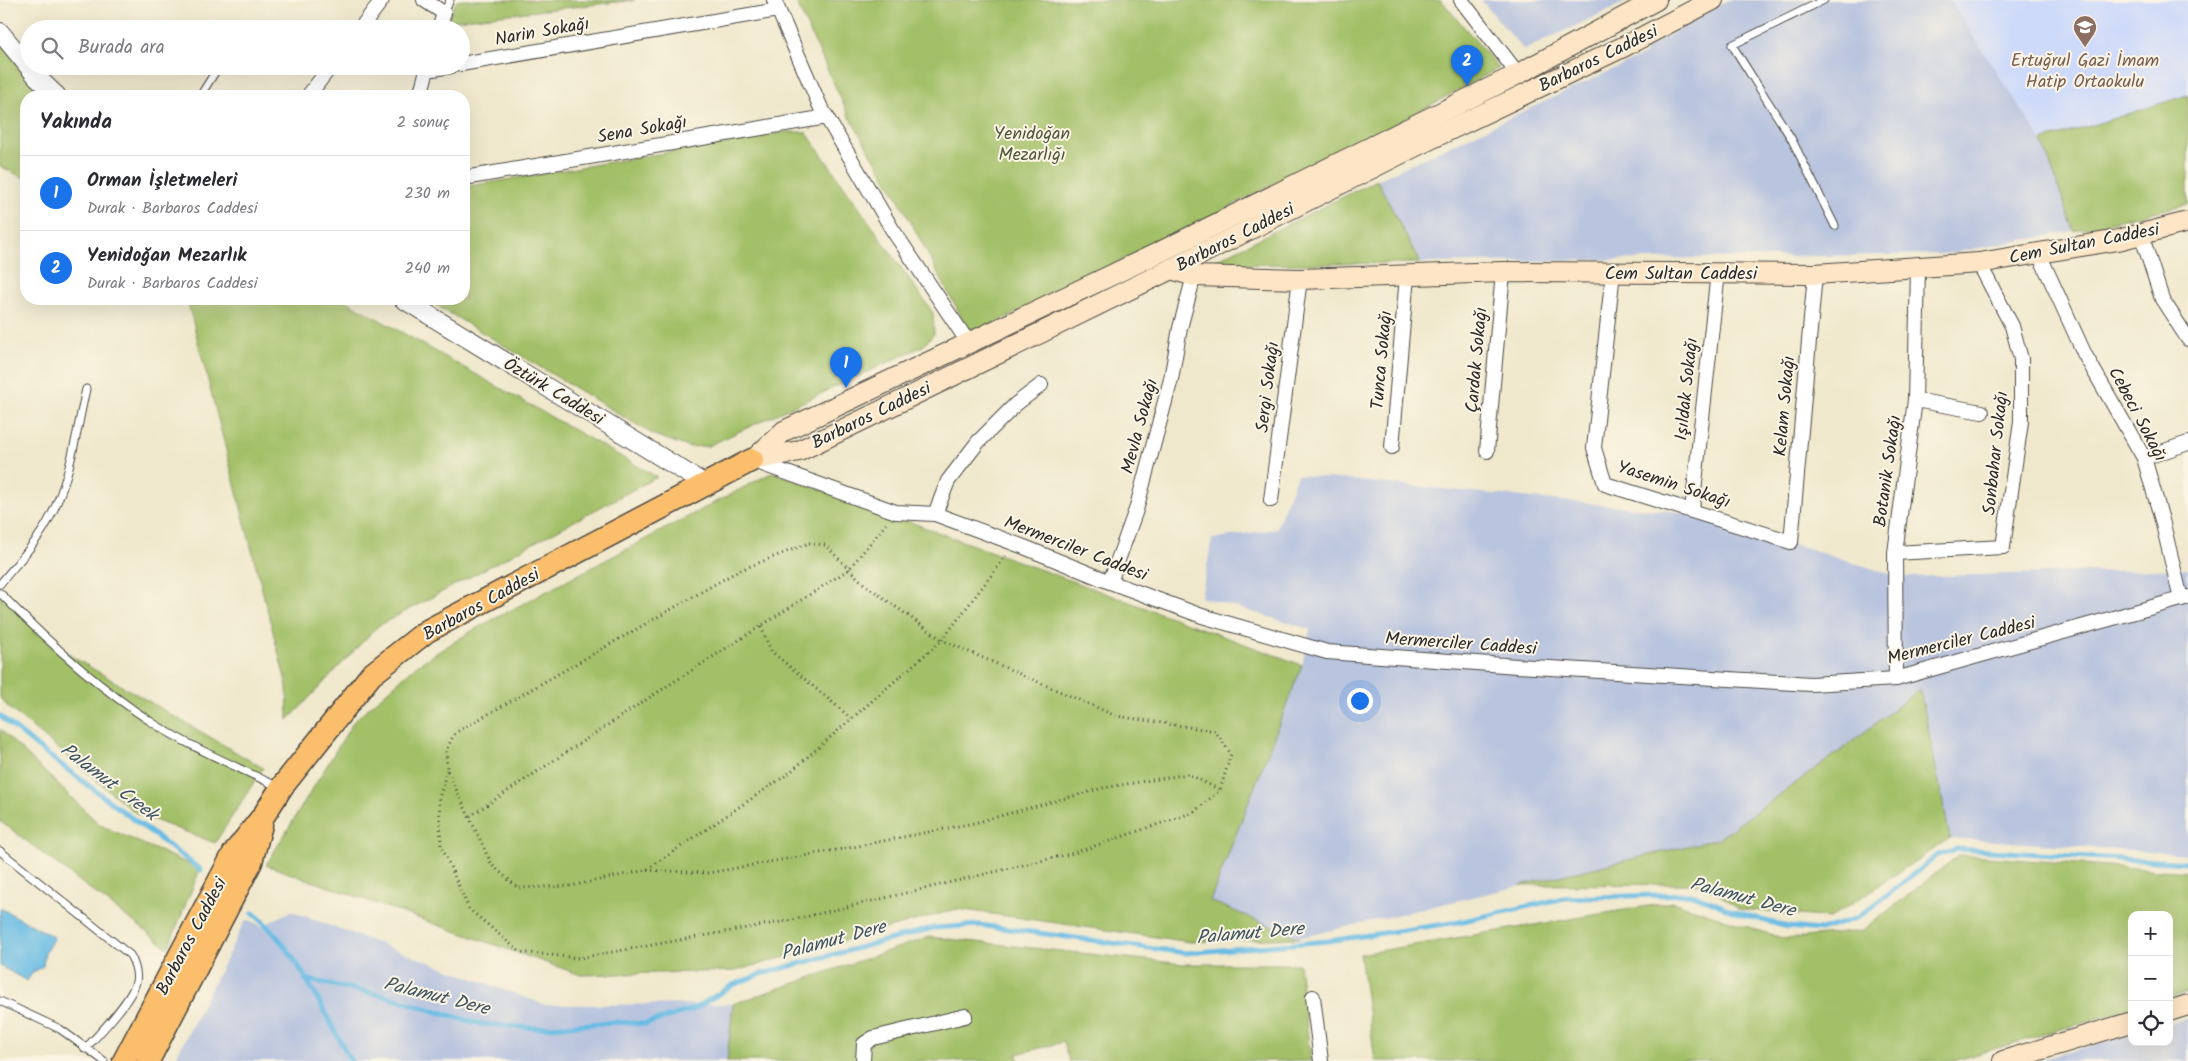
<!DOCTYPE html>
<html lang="tr">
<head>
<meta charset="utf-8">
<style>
  body { margin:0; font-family:Kalam,sans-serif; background:#f2f2f3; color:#2b2b33 }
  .controls { position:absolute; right:15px; bottom:15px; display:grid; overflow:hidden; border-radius:10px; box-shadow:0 5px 20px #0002 }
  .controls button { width:45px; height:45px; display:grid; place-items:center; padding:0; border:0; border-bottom:1px solid #e1e1e2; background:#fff; color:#2b2b33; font:25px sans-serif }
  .you { position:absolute; left:1359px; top:700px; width:18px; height:18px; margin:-12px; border:4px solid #fff; border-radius:50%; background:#1a73e8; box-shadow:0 0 0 8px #1a73e833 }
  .badge { display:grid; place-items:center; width:32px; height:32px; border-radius:50%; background:#1a73e8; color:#fff; font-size:16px; font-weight:700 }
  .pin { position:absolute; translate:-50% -41px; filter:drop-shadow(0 1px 2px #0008) }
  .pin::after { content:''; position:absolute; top:26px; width:18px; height:15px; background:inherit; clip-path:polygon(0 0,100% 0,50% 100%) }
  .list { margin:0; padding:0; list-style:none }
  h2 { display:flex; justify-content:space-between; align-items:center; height:65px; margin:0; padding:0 20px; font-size:21px }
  h2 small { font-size:16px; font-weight:400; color:#7c7c81 }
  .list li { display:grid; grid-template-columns:32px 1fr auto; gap:15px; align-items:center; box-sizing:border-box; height:75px; padding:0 20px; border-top:1px solid #e1e1e2 }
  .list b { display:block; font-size:19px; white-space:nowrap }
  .list p { margin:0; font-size:16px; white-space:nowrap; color:#7c7c81 }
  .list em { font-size:16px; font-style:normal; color:#7c7c81 }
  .icon { flex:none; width:28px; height:28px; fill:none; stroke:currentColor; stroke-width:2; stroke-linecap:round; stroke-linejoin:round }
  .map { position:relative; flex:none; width:2188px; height:1061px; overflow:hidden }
  .search { position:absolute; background:#fff; box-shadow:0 5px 20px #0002; left:20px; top:20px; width:450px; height:55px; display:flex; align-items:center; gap:12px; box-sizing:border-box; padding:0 18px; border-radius:28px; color:#7c7c81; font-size:19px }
  .panel { position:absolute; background:#fff; box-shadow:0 5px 20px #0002; left:20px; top:90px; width:450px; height:215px; border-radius:20px }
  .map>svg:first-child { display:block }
  .built { fill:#cedafa }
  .industrial { fill:#b9c4de }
  .green { fill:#a3c068; stroke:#67764a }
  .water { fill:#68bbe4; stroke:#4a7388 }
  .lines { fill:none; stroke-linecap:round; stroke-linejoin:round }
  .stream { stroke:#68bbe4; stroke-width:5 }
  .service-casing { stroke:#494743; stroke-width:9 }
  .minor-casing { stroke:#494743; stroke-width:16 }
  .tertiary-casing { stroke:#494743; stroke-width:20 }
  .secondary-casing { stroke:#494743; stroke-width:22 }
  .primary-casing { stroke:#494743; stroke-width:25 }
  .path { stroke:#494743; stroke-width:3; stroke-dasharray:1 4; stroke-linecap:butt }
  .service { stroke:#fff; stroke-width:7 }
  .minor { stroke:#fff; stroke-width:14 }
  .tertiary { stroke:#fff; stroke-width:18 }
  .secondary { stroke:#fde5c5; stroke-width:20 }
  .primary { stroke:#fabe6d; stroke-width:22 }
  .labels { text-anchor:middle; stroke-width:4; stroke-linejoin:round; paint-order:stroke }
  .street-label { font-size:18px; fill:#2b2b2b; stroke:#fcf5e5 }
  .education-label { font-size:18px; fill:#785e54; stroke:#fcf5e5 }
  .park-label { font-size:18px; fill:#4f583d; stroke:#fcf5e5 }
  .water-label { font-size:19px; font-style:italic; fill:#3d5662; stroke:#fcf5e5 }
</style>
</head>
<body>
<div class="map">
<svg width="2188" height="1061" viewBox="0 0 2188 1061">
  <rect width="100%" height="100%" fill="#fcf5e5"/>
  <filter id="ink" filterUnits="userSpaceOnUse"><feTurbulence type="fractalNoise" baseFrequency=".02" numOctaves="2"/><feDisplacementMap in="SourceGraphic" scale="10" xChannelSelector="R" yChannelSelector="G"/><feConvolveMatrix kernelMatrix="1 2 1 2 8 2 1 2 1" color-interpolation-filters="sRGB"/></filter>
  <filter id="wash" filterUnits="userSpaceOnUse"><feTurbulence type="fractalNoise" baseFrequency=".0096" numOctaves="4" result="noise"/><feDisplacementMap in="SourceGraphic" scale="20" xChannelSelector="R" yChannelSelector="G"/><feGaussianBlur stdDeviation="1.12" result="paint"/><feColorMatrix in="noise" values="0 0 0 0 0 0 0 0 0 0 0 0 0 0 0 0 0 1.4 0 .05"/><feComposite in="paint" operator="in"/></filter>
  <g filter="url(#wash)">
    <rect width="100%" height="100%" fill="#f0e8cc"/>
    <polygon class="built" points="1950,0 2188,0 2188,95 2042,141"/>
    <g class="industrial">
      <polygon points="1481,0 1630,0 1524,50"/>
      <polygon points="1728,0 1950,0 2042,141 2074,231 1945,254 1420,263 1377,180 1646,54 1644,50"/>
      <polygon points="1297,475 1699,514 1899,577 2188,569 2188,854 1950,838 1920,689 1840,751 1718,839 1299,938 1210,901 1302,665 1310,629 1201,597 1212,539 1276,529"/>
      <polygon points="291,911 545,1005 733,1004 727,1061 174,1061 246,919 262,926"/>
      <polygon points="2188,1018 2188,1061 2036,1061 2132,1034 2132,1042 2169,1042 2169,1023"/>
    </g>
    <g class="green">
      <polygon points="457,0 634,0 447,21"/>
      <polygon points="795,0 1441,0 1499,68 1388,128 971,335 899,200 850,118"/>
      <polygon points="0,27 66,96 26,96 26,179 0,166"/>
      <polygon points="2188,95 2188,204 2074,231 2042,141"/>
      <polygon points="787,132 806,132 933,313 934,334 923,346 708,446 688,447 654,435 426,299 464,299 464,187"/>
      <polygon points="1377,180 1420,263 1206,265"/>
      <polygon points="187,299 343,299 657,477 378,626 288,720 287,686"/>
      <polygon points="773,472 1302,665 1210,901 1299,938 1191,942 957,909 735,971 581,975 266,865 354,721 417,665 475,629"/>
      <polygon points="0,591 64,652 263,768 215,843 136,813 8,707 0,698"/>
      <polygon points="1920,689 1950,838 1830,918 1740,909 1704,884 1520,885 1718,839 1840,751"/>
      <polygon points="0,729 100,825 200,869 168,948 0,821"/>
      <polygon points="1959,855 2188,872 2188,992 2169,997 2169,915 2132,915 2132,1008 1954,1061 1375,1061 1360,954 1672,902 1785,939 1862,931"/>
      <polygon points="929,937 1184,964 1299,964 1311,1061 1069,1061 1063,1042 1017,1054 1018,1061 727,1061 733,1004"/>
    </g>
    <polygon class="water" points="0,908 54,937 45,953 43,966 33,972 27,981 0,966"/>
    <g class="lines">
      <g class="stream">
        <polyline points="0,716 40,749 201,870"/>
        <path d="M253 913C297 948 324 1013 351 1061"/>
        <polyline points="305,979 384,996 480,1024 537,1028 616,1022 645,1024 694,1009 733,985 761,974 933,928 979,925 1186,953 1328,941 1459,922 1564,898 1689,894 1710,901 1732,911 1762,920 1788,927 1821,930 1859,917 1938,855 1957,849 2188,863"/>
      </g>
    </g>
  </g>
  <g filter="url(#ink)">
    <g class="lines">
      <g class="service-casing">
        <g id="service">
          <polyline points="1824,0 1732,45 1791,138 1835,226"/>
          <polyline points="444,13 450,0"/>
          <polyline points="243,29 244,28"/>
          <polyline points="200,96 219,66"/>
          <path d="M0 584C16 564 35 545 47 523 70 483 76 434 86 389"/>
          <path d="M0 593C47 641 97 687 153 723 192 748 236 766 278 787"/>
          <path d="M0 851 130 955C135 964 138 972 136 982 131 1001 99 1034 85 1049"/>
          <polyline points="0,1001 60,1029 104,1061"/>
        </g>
      </g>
      <g class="minor-casing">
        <g id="minor">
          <polyline points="424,0 444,13 439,29"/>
          <polyline points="774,0 820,106 892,229 968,342"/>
          <polyline points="1461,0 1518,74"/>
          <polyline points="360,29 382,0"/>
          <polyline points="461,64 778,10"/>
          <polyline points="427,70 451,66"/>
          <polyline points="308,96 331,66"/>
          <polyline points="420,96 428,66"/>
          <polyline points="464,178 827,117"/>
          <polyline points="2141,234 2162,299 2188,339"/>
          <polyline points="2039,254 2085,355 2144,458 2162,520 2181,599"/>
          <polyline points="1613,272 1594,448 1605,484 1791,542 1815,274"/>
          <polyline points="1915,400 1982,412"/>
          <polyline points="1392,447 1407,276"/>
          <polyline points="1487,451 1503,272"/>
          <polyline points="2144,458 2188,443"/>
          <polyline points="754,461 896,512 935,514 1024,547 1110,582 1202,616 1327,652 1517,666 1811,684 1896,679 2188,597"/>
          <polyline points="1271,500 1300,279"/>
          <polyline points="1692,510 1718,272"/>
          <polyline points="935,514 948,481 978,442 1016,404 1041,385"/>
          <polyline points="1895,553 2003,547 2021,422 2021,359 2012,326 1979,263"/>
          <polyline points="1110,582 1136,510 1171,379 1180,328 1194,276"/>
          <polyline points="1896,679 1895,553 1915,400 1918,268"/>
          <polyline points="1313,997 1321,1061"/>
          <polyline points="863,1061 864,1044 873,1038 965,1016"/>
        </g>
      </g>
      <g class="tertiary-casing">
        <g id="tertiary">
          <polyline points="0,32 37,77 57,96"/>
          <polyline points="403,299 705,484"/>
        </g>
      </g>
      <g class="secondary-casing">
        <g id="secondary">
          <polyline points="1171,269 1194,276 1300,279 1503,272 1815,274 1979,263 2118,240 2188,222"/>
          <polyline points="752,460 799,451 1171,269 1416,146 1625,46 1713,0"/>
          <polyline points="753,460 784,431 1162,251 1518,74 1656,0"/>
          <polyline points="2169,1011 2188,1005"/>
          <polyline points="2003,1061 2132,1022"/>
        </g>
      </g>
      <g class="primary-casing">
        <g id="primary">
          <polyline points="124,1061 234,853 264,815 281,788 371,675 427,631 752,460"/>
          <polyline points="148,1061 251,862 261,825"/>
        </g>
      </g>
      <g class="path">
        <polygon points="809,543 825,545 864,584 942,640 788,774 646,870 571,886 518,888 492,865 447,770 446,750 455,733 738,571"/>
        <polyline points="761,627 771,651 851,718"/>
        <polyline points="447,770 439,799 441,846 469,909 520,952 579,958 792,920 1074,853 1194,812 1220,790 1231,754 1215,731 1116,716 942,640 1006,556"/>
        <polyline points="470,816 641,703 848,570 886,524"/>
        <polyline points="647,870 708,873 848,848 974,823 1103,788 1188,774 1220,790"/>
      </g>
      <use href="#service" class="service"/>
      <use href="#minor" class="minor"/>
      <use href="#tertiary" class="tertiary"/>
      <use href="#secondary" class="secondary"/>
      <use href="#primary" class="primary"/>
    </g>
  </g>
  <defs>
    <g id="school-pin" transform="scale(1.25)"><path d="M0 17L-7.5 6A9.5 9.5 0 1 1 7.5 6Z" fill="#8d6e63" stroke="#fcf5e5"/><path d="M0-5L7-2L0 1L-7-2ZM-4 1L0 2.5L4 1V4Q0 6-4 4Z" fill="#fff"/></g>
  </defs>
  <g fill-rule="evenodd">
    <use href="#school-pin" x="2085" y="27"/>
  </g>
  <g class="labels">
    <g class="street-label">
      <text transform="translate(542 31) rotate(-10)" y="6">Narin Sokağı</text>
      <text transform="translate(1598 58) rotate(-26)" y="6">Barbaros Caddesi</text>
      <text transform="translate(642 129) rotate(-10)" y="6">Sena Sokağı</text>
      <text transform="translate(1235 237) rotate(-27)" y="6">Barbaros Caddesi</text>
      <text transform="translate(2084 243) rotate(-11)" y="6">Cem Sultan Caddesi</text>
      <text x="1681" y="279">Cem Sultan Caddesi</text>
      <text transform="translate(1381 360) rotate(-85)" y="6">Tunca Sokağı</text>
      <text transform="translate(1476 360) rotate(-85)" y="6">Çardak Sokağı</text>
      <text transform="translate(1267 387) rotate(-83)" y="6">Sergi Sokağı</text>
      <text transform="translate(1686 389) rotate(-84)" y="6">Işıldak Sokağı</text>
      <text transform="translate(554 391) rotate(31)" y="6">Öztürk Caddesi</text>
      <text transform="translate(1784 406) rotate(-85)" y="6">Kelam Sokağı</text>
      <text transform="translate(2138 414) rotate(62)" y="6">Cebeci Sokağı</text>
      <text transform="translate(871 415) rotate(-26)" y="6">Barbaros Caddesi</text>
      <text transform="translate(1139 426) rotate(-75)" y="6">Mevla Sokağı</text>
      <text transform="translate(1995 453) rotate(-84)" y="6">Sonbahar Sokağı</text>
      <text transform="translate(1887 471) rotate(-82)" y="6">Botanik Sokağı</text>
      <text transform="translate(1674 484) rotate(18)" y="6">Yasemin Sokağı</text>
      <text transform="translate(1076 548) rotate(21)" y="6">Mermerciler Caddesi</text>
      <text transform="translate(481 604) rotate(-29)" y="6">Barbaros Caddesi</text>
      <text transform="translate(1961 640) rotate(-14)" y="6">Mermerciler Caddesi</text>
      <text transform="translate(1461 643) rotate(4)" y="6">Mermerciler Caddesi</text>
      <text transform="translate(191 936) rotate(-62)" y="6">Barbaros Caddesi</text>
    </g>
    <g class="education-label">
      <text x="2085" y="66">Ertuğrul Gazi İmam<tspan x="2085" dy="21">Hatip Ortaokulu</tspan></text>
    </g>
    <g class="park-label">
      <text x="1032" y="139">Yenidoğan<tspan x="1032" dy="21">Mezarlığı</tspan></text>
    </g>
    <g class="water-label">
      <text transform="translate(110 781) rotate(37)" y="7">Palamut Creek</text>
      <text transform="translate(1743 896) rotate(15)" y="7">Palamut Dere</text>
      <text transform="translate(1250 932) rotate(-5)" y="7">Palamut Dere</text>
      <text transform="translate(833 939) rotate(-15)" y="7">Palamut Dere</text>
      <text transform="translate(437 995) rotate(14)" y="7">Palamut Dere</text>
    </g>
  </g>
</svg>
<div class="controls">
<button>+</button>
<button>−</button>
<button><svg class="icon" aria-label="locate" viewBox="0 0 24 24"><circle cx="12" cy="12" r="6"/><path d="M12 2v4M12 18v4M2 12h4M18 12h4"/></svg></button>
</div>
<div class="you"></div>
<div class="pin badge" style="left:846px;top:388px">1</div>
<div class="pin badge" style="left:1467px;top:86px">2</div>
<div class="search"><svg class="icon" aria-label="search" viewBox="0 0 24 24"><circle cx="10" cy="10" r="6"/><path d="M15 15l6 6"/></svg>Burada ara</div>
<section class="panel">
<h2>Yakında<small>2 sonuç</small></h2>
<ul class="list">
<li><span class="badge">1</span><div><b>Orman İşletmeleri</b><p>Durak · Barbaros Caddesi</p></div><em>230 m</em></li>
<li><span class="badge">2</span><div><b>Yenidoğan Mezarlık</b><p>Durak · Barbaros Caddesi</p></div><em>240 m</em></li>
</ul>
</section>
</div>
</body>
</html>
